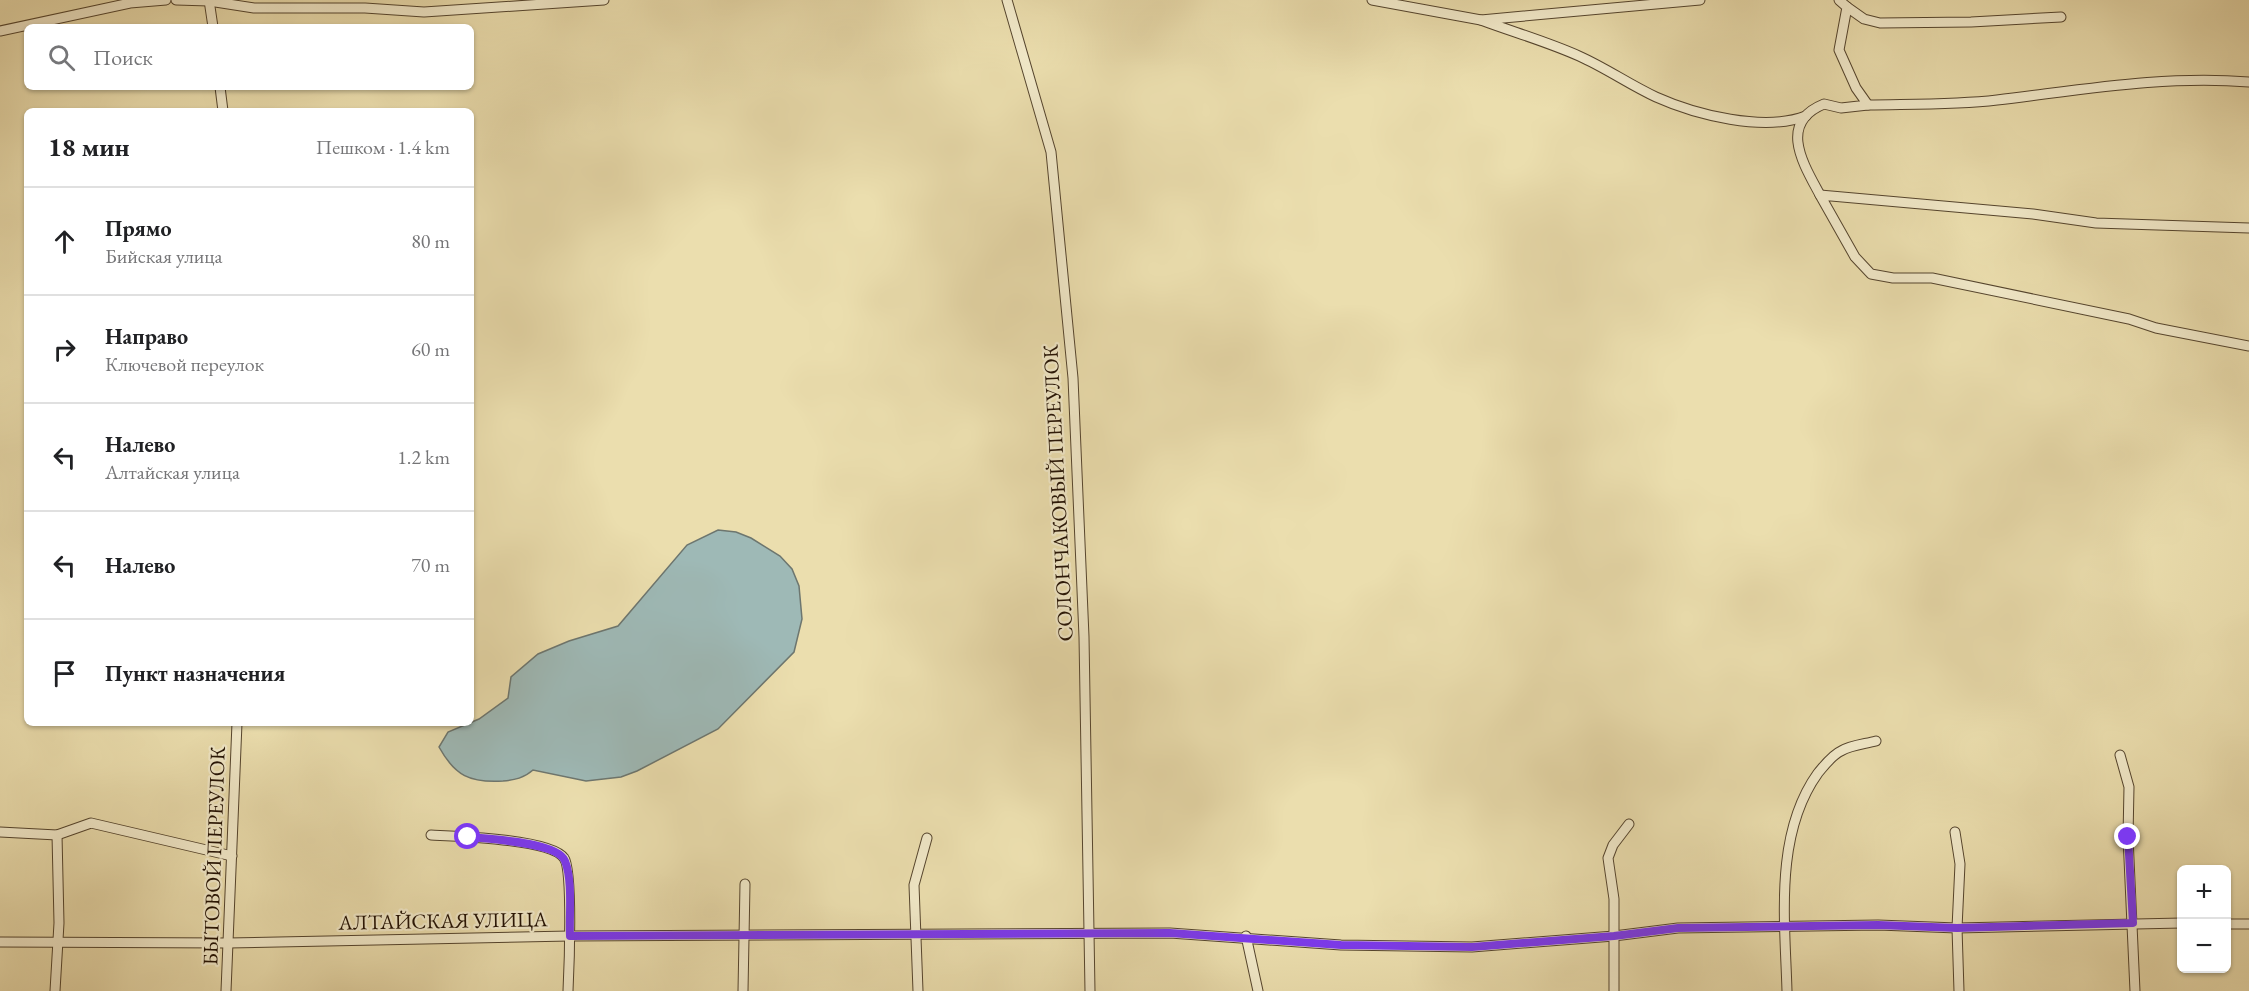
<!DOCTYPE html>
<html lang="ru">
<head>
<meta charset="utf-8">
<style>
  body { margin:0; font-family:"EB Garamond",serif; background:#f2f2f2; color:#202124 }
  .controls { position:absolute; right:18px; bottom:18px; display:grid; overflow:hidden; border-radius:9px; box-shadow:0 2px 4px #0004 }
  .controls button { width:54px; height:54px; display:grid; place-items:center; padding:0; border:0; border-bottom:2px solid #e0e0e0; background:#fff; color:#202124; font:30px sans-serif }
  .stop { position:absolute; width:18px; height:18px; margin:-14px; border:4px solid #7c3aed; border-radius:50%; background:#fff }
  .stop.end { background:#7c3aed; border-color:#fff; box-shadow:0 2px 6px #0008 }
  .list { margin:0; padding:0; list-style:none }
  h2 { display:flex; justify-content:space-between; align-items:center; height:78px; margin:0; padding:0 24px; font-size:26px }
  h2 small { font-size:20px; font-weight:400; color:#757577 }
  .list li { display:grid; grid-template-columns:39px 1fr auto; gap:18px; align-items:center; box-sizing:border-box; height:108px; padding:0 24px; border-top:2px solid #e0e0e0 }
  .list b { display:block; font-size:22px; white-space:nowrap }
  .list p { margin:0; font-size:20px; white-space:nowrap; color:#757577 }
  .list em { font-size:20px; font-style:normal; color:#757577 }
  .icon { flex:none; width:33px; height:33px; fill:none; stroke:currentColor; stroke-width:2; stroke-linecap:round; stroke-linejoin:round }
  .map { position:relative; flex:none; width:2249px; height:991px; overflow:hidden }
  .search { position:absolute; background:#fff; box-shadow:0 2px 4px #0004; left:24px; top:24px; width:450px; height:66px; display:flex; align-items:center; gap:15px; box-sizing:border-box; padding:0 21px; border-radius:9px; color:#757577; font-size:22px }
  .panel { position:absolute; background:#fff; box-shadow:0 2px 4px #0004; left:24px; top:108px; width:450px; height:618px; border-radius:9px }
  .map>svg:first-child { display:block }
  .water { fill:#9eb9b6; stroke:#6d766f; stroke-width:1.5 }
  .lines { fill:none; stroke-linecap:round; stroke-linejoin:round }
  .street-casing { stroke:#55452e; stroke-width:11 }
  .street { stroke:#f2eaca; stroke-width:9 }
  .route { stroke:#7c3aed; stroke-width:8 }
  .labels { text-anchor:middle; stroke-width:4.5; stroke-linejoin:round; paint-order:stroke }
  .street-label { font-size:21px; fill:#231204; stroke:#f2eaca }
</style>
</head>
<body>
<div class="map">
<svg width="2249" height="991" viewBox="0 0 2249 991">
  <rect width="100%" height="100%" fill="#ebdeae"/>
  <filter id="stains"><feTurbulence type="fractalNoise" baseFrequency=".00333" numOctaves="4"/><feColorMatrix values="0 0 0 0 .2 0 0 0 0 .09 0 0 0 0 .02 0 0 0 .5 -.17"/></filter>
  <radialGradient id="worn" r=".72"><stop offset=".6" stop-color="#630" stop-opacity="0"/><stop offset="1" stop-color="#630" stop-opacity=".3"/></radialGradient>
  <path class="water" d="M718 530 736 532 751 538 780 556 792 569 799 586 802 619 794 652 718 729 637 771 621 777 586 781 533 770C524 778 515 780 503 781 470 783 455 776 439 747L448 732 479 719 508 698 511 677 538 654 569 641 618 626 687 545Z"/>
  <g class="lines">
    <g class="street-casing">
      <g id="street">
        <polyline points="176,0 209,1 254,8 365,8 424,12 604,0"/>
        <polyline points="209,0 213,27"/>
        <polyline points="1007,0 1051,152 1073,378 1084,637 1090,991"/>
        <polyline points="1372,0 1481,20"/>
        <path d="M1700 0 1481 20C1513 32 1548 42 1579 56 1606 68 1630 85 1656 97 1696 115 1764 132 1806 116"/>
        <polyline points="1847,7 1864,19 1880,23 1971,22 2061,17"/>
        <polyline points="0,31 130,3 166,0"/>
        <polyline points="220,87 223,111"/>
        <path d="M1868 105C1911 104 1955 105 1997 100 2082 90 2164 75 2249 82"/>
        <path d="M1820 195C1804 165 1777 123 1824 104L1841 108 1868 105 1856 88 1839 50 1847 7 1839 0"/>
        <polyline points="2249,228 2096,223 2033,214 1820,195 1855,257 1871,274 1893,278 1932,278 2129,319 2156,328 2249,346"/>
        <polyline points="2120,755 2129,787 2128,837 2135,991"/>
        <polyline points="0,832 57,835 91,823 232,856"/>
        <polyline points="1955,832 1960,864 1957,928 1959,991"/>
        <path d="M431 835C455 836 551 839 564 858 573 870 569 971 568 991"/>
        <polyline points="2226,924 2249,924"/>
        <polyline points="1246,936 1258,991"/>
        <polyline points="0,942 228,943 570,936 1170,933 1341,945 1472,947 1614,936 1678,928 1878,925 1957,928 2182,923"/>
        <polyline points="55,991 59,923 57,835"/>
        <polyline points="226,991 237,723"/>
        <polyline points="743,991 745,884"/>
        <polyline points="918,991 914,885 927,838"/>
        <polyline points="1614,991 1614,899 1608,858 1613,845 1629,824"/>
        <path d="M1787 991C1785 920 1774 834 1818 773 1824 766 1832 755 1841 751 1851 745 1865 744 1876 741"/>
      </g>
    </g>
    <use href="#street" class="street"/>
  </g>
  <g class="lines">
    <path class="route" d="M468 837C488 839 558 842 565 861 573 881 569 914 570 936L1170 933 1341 945 1472 947 1614 936 1678 928 1878 925 1957 928 2133 923 2128 837"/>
  </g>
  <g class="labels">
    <g class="street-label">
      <text transform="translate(1058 493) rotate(-93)" y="7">СОЛОНЧАКОВЫЙ ПЕРЕУЛОК</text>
      <text transform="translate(214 856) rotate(-88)" y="7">БЫТОВОЙ ПЕРЕУЛОК</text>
      <text transform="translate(443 921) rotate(-1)" y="7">АЛТАЙСКАЯ УЛИЦА</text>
    </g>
  </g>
  <rect width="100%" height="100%" filter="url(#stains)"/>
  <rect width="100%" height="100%" fill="url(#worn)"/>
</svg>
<div class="controls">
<button>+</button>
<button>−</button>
</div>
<div class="stop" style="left:468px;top:837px"></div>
<div class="stop end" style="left:2128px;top:837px"></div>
<div class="search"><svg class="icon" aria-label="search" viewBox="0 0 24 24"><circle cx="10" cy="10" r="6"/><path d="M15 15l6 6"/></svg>Поиск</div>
<section class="panel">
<h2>18 мин<small>Пешком · 1.4 km</small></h2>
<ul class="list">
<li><svg class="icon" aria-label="ahead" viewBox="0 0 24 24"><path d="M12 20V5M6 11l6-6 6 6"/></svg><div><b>Прямо</b><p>Бийская улица</p></div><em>80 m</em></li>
<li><svg class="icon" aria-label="right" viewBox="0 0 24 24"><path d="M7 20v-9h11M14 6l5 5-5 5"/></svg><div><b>Направо</b><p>Ключевой переулок</p></div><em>60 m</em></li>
<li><svg class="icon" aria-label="left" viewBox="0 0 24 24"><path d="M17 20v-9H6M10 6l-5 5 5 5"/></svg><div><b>Налево</b><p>Алтайская улица</p></div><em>1.2 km</em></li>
<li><svg class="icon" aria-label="left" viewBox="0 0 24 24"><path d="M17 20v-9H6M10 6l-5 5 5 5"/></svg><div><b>Налево</b></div><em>70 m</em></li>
<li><svg class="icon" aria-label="arrive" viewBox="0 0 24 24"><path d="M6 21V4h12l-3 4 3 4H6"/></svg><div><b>Пункт назначения</b></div></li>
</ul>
</section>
</div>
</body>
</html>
